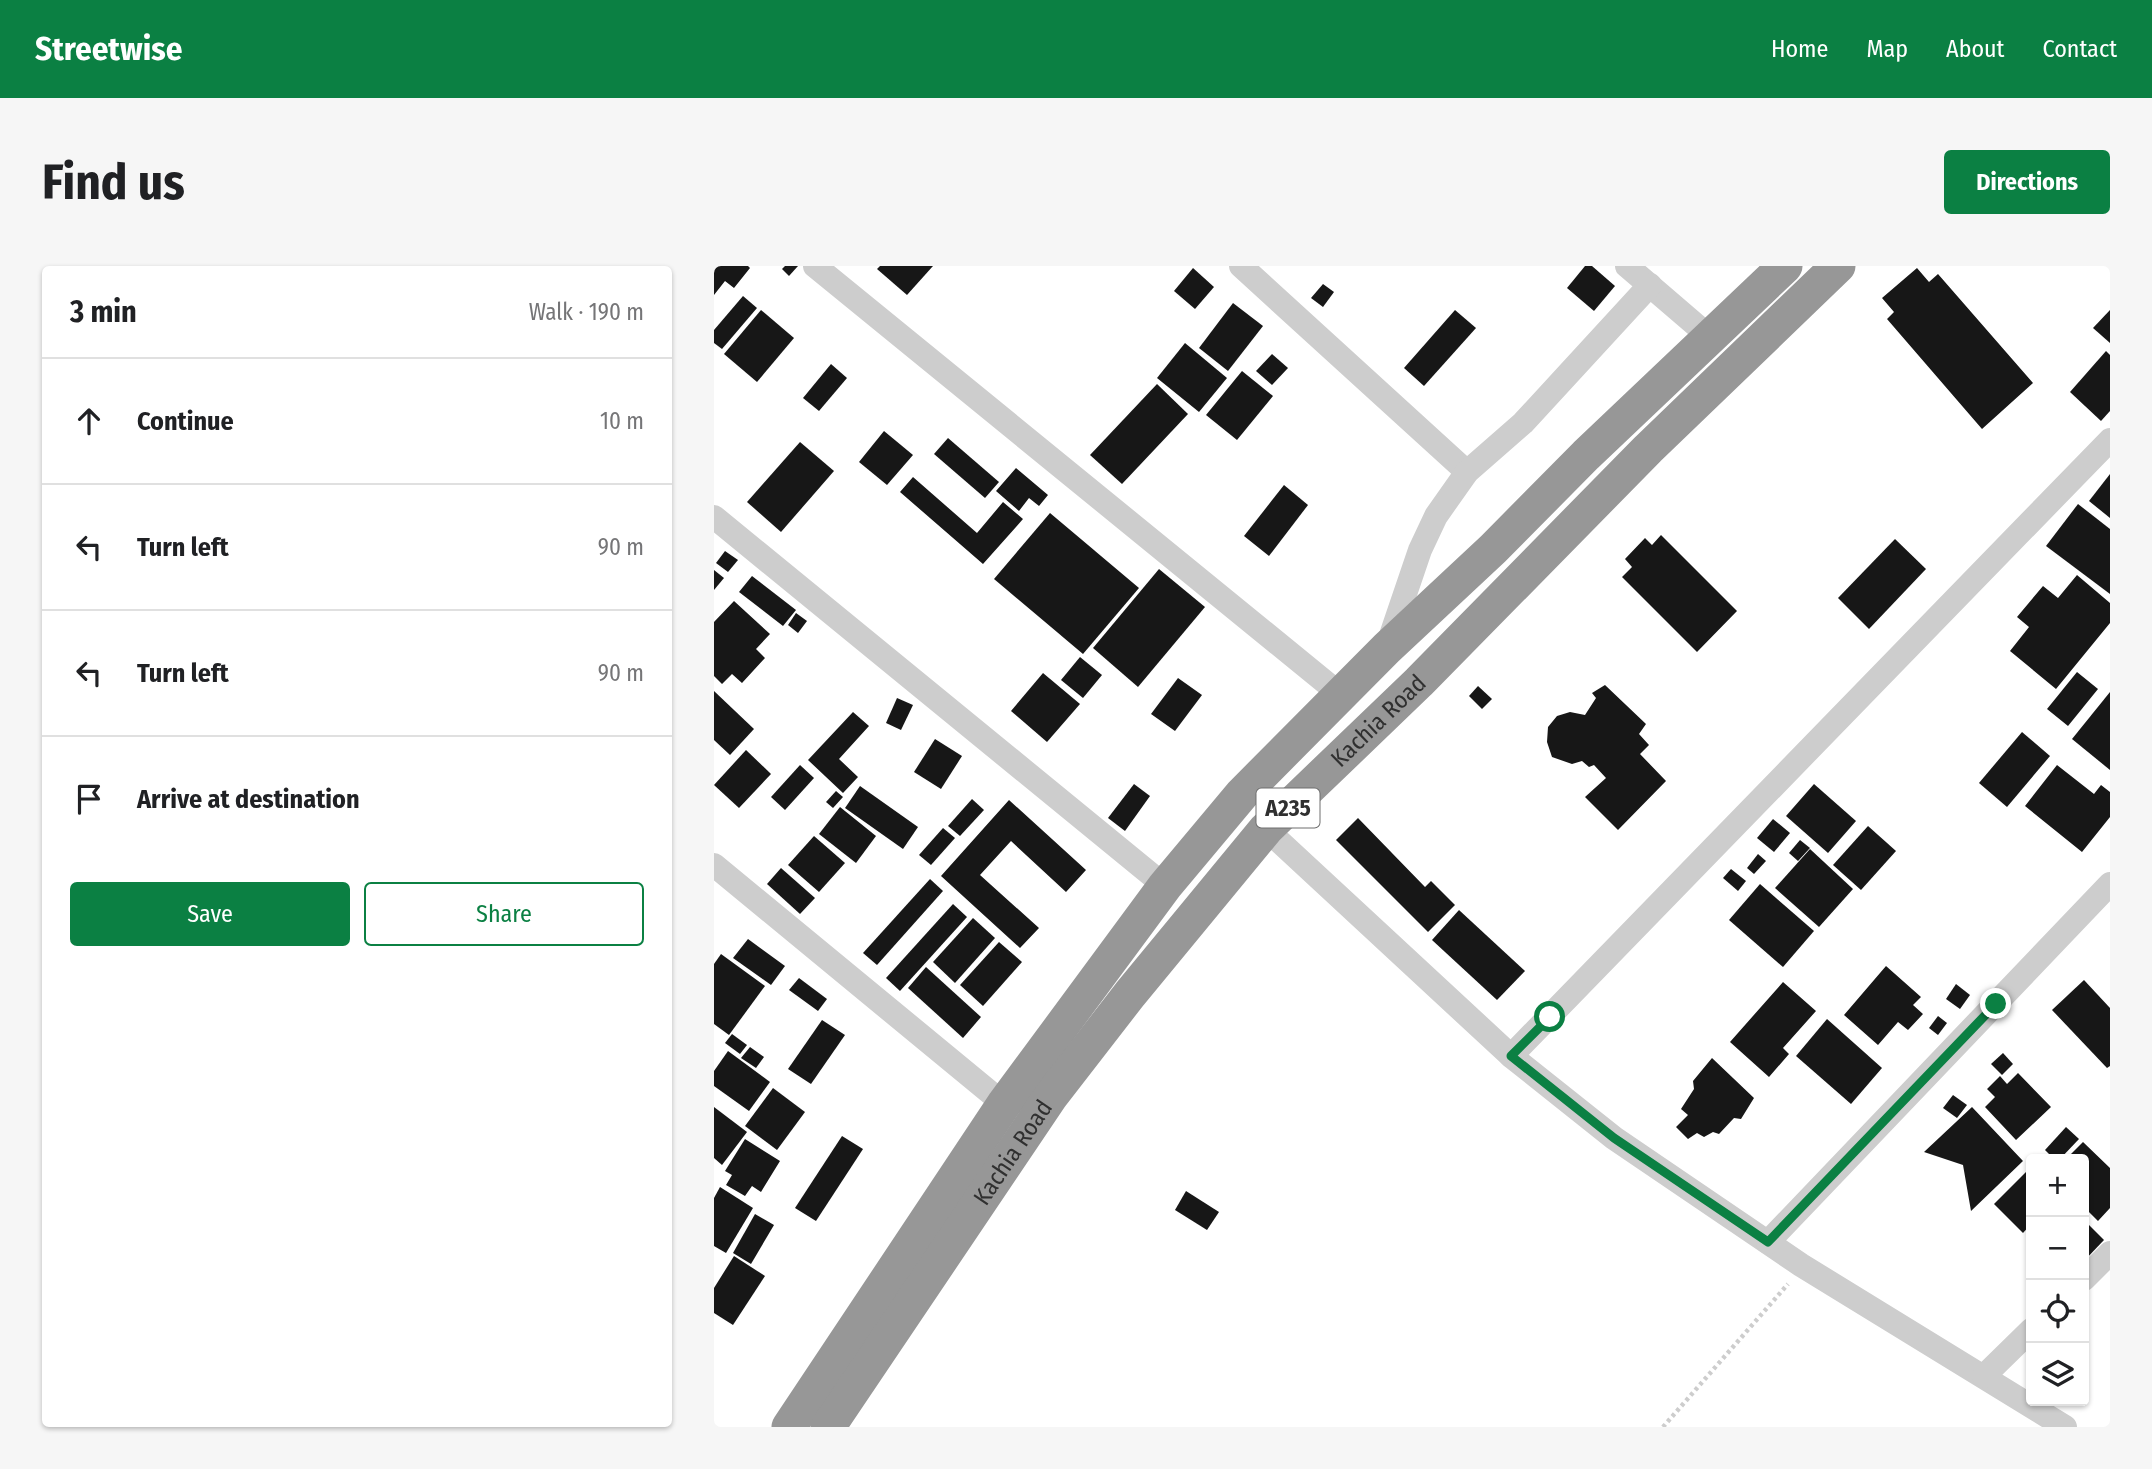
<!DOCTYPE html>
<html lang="en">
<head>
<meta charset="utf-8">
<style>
  body { margin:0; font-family:"Fira Sans Condensed",sans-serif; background:#f6f6f6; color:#202124 }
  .controls { position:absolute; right:21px; bottom:21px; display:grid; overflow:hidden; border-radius:7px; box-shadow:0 2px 5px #0004 }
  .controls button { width:63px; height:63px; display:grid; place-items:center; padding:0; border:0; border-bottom:2px solid #e0e0e0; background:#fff; color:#202124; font:35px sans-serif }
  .stop { position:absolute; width:21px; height:21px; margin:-16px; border:5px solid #0b8043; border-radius:50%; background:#fff }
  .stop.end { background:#0b8043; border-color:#fff; box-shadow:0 2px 7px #0008 }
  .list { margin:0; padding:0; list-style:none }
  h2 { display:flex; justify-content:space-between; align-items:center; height:91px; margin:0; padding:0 28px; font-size:30px }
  h2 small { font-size:23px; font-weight:400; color:#757577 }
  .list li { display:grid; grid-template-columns:46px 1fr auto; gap:21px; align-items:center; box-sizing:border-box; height:126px; padding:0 28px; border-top:2px solid #e0e0e0 }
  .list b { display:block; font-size:26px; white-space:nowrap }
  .list em { font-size:23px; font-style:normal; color:#757577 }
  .actions { display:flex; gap:14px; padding:21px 28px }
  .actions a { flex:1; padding:16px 0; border:2px solid #0b8043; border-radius:7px; text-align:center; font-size:24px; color:#0b8043 }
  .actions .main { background:#0b8043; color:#fff }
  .icon { flex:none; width:38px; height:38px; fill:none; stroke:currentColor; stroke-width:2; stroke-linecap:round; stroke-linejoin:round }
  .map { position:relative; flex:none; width:1396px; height:1161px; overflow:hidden; border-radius:7px }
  header { display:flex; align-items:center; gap:42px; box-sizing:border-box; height:98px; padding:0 35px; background:#0b8043; color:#fff }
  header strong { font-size:33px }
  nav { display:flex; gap:38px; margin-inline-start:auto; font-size:24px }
  .intro { display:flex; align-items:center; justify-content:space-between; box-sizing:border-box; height:168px; padding:0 42px }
  h1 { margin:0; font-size:49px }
  .button { padding:18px 32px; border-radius:7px; background:#0b8043; color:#fff; font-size:24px; font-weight:700 }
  main { display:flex; gap:42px; padding:0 42px }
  aside { flex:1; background:#fff; border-radius:7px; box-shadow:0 2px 5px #0004 }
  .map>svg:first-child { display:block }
  .building { fill:#171717 }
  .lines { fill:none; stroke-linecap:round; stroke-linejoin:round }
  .path { stroke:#cdcdcd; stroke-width:4.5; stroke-dasharray:3.5 3.5; stroke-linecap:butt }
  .minor { stroke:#cdcdcd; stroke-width:24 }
  .highway { stroke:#979797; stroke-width:35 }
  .route { stroke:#0b8043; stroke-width:9 }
  .labels { text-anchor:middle; stroke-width:7; stroke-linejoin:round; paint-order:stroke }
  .shield { fill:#fff; stroke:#6e6e6e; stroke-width:2 }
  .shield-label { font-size:23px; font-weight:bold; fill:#303030 }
  .street-label { font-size:24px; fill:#303030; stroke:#fff }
</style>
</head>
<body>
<header>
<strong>Streetwise</strong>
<nav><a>Home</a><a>Map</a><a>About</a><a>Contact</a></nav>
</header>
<div class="intro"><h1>Find us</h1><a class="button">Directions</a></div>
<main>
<aside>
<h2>3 min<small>Walk · 190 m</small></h2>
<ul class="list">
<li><svg class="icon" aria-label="ahead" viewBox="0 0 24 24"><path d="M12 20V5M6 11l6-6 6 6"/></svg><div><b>Continue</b></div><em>10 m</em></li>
<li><svg class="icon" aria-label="left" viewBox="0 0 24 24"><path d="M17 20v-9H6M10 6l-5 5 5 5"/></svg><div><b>Turn left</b></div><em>90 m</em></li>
<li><svg class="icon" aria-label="left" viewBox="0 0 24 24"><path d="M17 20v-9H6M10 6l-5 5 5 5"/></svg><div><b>Turn left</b></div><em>90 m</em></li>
<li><svg class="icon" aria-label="arrive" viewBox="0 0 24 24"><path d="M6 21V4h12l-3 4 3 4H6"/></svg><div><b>Arrive at destination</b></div></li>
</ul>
<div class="actions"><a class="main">Save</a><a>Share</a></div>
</aside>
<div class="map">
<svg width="1396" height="1161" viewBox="0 0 1396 1161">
  <rect width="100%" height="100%" fill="#fff"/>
  <g class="building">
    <polygon points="0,0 34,0 36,2 20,22 11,15 0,29"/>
    <polygon points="71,0 84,0 75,10 68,3"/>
    <polygon points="166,0 219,0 193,29 163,3"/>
    <polygon points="871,0 878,0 901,20 880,45 853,22"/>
    <polygon points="479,2 500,21 481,43 460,25"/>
    <polygon points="1203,2 1215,16 1224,8 1319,117 1268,163 1173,53 1180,46 1168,32"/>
    <polygon points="609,18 620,26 609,41 597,32"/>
    <polygon points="29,30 43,42 8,83 0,77 0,64"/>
    <polygon points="519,37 549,60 514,105 485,82"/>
    <polygon points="47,44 80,72 43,116 10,88"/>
    <polygon points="741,44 762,62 710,120 690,102"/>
    <polygon points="1396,44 1396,77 1379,62"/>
    <polygon points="471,77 513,112 485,146 443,112"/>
    <polygon points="1392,85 1396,89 1396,145 1387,155 1356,126"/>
    <polygon points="558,88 574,102 558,119 542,105"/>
    <polygon points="117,98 133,112 105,145 89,132"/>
    <polygon points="528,105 559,130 523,174 492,149"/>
    <polygon points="443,118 474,148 408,218 376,189"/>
    <polygon points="170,165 199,189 173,219 145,196"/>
    <polygon points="234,172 285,216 271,232 220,188"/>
    <polygon points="86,176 120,205 67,266 33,236"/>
    <polygon points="302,202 334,229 325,240 315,232 305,245 282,225"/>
    <polygon points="1396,208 1396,252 1375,235"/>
    <polygon points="199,211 263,267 289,236 309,253 269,298 186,226"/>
    <polygon points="570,219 594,239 555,290 530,270"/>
    <polygon points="1364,238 1396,263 1396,328 1332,280"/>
    <polygon points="336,247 425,322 369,388 280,313"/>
    <polygon points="947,269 1023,345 983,386 908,311 918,301 911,293 931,272 938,279"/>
    <polygon points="1181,273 1212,303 1155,363 1124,332"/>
    <polygon points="11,285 24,294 14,306 2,297"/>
    <polygon points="445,303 491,341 424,421 379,382"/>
    <polygon points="0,304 10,312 0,324"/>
    <polygon points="1363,309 1396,337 1396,357 1342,423 1296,385 1315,361 1303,351 1329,320 1344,332"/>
    <polygon points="38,310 82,344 69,360 25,326"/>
    <polygon points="20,335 56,368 42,383 51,392 28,417 18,408 8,418 0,410 0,356"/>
    <polygon points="82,347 93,355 84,367 74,359"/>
    <polygon points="366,391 388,409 369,432 347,414"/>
    <polygon points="1363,406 1384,423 1354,460 1333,443"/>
    <polygon points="329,407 366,438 333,476 297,445"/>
    <polygon points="464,412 488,429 461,465 437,448"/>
    <polygon points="891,419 932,458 925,468 935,479 926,488 952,515 904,564 871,531 892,512 880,499 875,501 868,495 858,498 838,491 833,476 834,461 843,450 856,446 871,449 882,432 878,427"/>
    <polygon points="764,420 778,433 768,443 755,430"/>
    <polygon points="0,425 40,463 16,489 0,474"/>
    <polygon points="1396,426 1396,504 1358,473"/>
    <polygon points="183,432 199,439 187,464 172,457"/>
    <polygon points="139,446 155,460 125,493 144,511 129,527 94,494"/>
    <polygon points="1308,466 1336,490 1293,541 1265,517"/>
    <polygon points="221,473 248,490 227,523 200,506"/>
    <polygon points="32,484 57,508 25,542 0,519"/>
    <polygon points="86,499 100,512 71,544 57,531"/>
    <polygon points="1343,499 1380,528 1387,519 1396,526 1396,551 1368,586 1311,540"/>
    <polygon points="420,518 436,530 411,565 394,552"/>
    <polygon points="1100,518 1142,555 1114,587 1072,550"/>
    <polygon points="146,520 204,561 189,583 131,542"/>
    <polygon points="122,525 129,531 119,542 112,536"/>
    <polygon points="258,533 270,544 246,570 234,560"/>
    <polygon points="295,534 372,604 352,626 297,575 266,609 325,662 306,682 227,610"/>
    <polygon points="126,541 162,570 142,597 105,568"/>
    <polygon points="644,552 711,621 717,615 741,639 714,666 622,574"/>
    <polygon points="1059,553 1076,567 1060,586 1043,572"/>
    <polygon points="1154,560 1182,585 1147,624 1119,599"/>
    <polygon points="229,562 241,572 217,599 205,589"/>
    <polygon points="100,570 131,597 105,626 74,599"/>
    <polygon points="1086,574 1096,582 1084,595 1075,587"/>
    <polygon points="1096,583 1139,623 1105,661 1061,622"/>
    <polygon points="1044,588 1052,595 1040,608 1033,602"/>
    <polygon points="67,602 101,632 86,648 53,618"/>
    <polygon points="1017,603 1032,615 1024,625 1009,612"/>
    <polygon points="216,613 229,625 163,699 149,687"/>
    <polygon points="1046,618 1100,665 1069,701 1015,654"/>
    <polygon points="239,638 253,651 186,725 172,712"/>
    <polygon points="745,644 811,705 783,734 718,674"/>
    <polygon points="259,652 281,672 241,717 219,696"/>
    <polygon points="34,673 71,700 57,719 19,692"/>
    <polygon points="285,676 308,696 269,740 246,719"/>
    <polygon points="7,688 51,720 15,769 0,758 0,698"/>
    <polygon points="1172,700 1207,731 1199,739 1209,748 1194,764 1184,756 1164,779 1130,749"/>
    <polygon points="212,701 267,751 249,772 194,722"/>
    <polygon points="85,712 113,733 104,745 75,724"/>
    <polygon points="1370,714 1396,742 1396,800 1393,802 1338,744"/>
    <polygon points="1069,716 1102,745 1069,782 1075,788 1055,811 1016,776"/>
    <polygon points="1242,718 1256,729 1246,743 1232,733"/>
    <polygon points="1224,750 1233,757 1224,769 1215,762"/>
    <polygon points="1113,753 1168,802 1137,838 1082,790"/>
    <polygon points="108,754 131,769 97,818 74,803"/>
    <polygon points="18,768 33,779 26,788 11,777"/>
    <polygon points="36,781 50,791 42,802 27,792"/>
    <polygon points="14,785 56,816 35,845 0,820 0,805"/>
    <polygon points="1289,787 1299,798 1288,809 1277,798"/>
    <polygon points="998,792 1040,832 1027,853 1020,852 1005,868 999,866 990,871 983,867 974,873 962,861 974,849 967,843 980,823 979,815"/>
    <polygon points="1304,807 1337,841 1302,874 1271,841 1281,831 1273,823 1286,810 1293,818"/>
    <polygon points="59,822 91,846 63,884 31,860"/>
    <polygon points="1239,829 1253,839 1243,852 1229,842"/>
    <polygon points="0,841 33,866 8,899 0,892"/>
    <polygon points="1258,841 1309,895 1257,945 1249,899 1210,886"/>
    <polygon points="1352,861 1365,873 1346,893 1340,893 1331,884"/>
    <polygon points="128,870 149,883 102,955 81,942"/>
    <polygon points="31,873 66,895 47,926 38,920 31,930 12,919 18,909 11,905"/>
    <polygon points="1369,876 1396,902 1396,942 1384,955 1370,941 1370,893 1352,893"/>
    <polygon points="1317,901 1317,958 1309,967 1280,938"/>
    <polygon points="6,921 39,942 12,987 0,980 0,932"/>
    <polygon points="472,925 505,946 493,964 461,944"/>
    <polygon points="41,948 60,959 37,998 19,987"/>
    <polygon points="1370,954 1390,974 1370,995"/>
    <polygon points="20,990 51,1010 19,1059 0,1047 0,1022"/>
  </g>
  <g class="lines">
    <polyline class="path" points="949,1161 1074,1018"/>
    <g class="minor">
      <polyline points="101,0 627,429"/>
      <polyline points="527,0 753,206"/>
      <polyline points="913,0 997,72"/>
      <polyline points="0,251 451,620"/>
      <polyline points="674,378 706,284 722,250 753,206 809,157 936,19"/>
      <polyline points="552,563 797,790 900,872 1087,999 1351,1161"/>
      <polyline points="0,599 290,838"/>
      <polyline points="797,790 1396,174"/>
      <polyline points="1054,976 1396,618"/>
      <polyline points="1370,1013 1396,987"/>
      <polyline points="1270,1110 1317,1064"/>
    </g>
    <g class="highway">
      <polyline points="75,1161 290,838 451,620 528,528 673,382 779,283 872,189 1071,0"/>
      <path id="s1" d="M114 1161 337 830 416 728 552 563 705 416 934 183 1124 0"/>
    </g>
  </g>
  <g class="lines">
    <polyline class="route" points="836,751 797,790 900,872 1054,976 1282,738"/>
  </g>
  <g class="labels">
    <rect class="shield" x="542.5" y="522.5" width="63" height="39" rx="5"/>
    <g class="shield-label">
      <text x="574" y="550">A235</text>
    </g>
    <g class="street-label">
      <text dy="8" stroke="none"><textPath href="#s1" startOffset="898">Kachia Road</textPath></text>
      <text dy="8" stroke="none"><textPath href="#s1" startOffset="331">Kachia Road</textPath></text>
    </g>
  </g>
</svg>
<div class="controls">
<button>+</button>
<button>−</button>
<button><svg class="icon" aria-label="locate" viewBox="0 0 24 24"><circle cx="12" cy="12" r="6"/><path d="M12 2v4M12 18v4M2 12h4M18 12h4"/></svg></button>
<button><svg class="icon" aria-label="layers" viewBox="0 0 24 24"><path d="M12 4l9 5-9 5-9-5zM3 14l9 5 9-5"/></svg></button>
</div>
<div class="stop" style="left:836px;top:751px"></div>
<div class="stop end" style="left:1282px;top:738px"></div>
</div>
</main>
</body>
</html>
